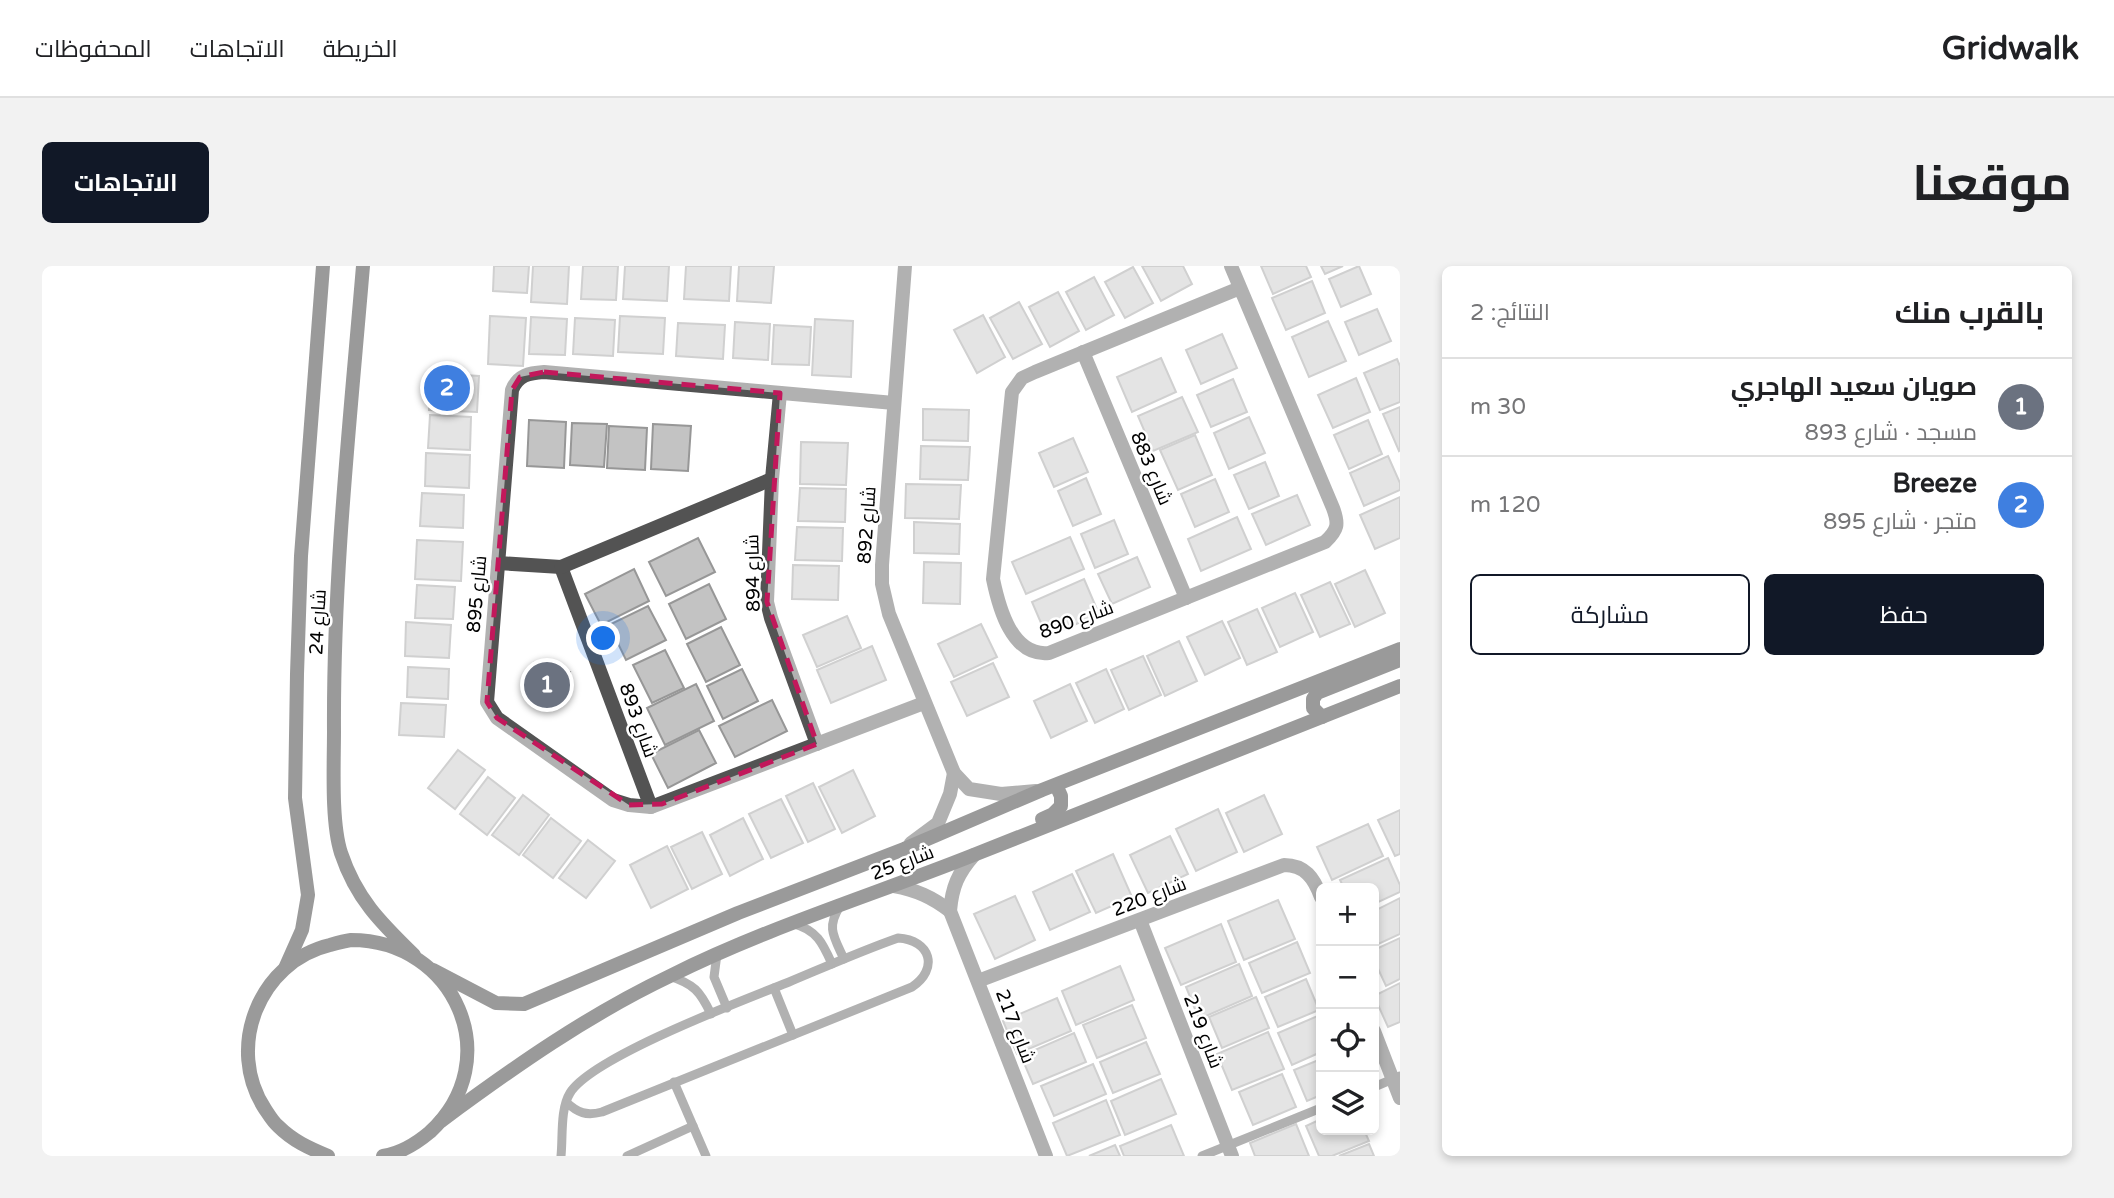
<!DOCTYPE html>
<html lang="ar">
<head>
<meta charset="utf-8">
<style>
  body { margin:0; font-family:"Varela Round",Cairo,sans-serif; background:#f2f2f2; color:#202124; direction:rtl }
  .controls { position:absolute; right:21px; bottom:21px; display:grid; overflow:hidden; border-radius:10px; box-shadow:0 4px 10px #0003 }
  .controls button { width:63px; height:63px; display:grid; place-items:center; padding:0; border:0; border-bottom:2px solid #e0e0e0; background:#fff; color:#202124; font:35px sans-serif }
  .you { position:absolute; left:562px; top:373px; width:24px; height:24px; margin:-18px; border:5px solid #fff; border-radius:50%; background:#1a73e8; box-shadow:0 0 0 10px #1a73e833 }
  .badge { display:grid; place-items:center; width:46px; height:46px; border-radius:50%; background:#111827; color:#fff; font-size:23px; font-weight:700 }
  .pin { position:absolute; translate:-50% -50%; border:4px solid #fff; box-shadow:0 2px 7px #0006 }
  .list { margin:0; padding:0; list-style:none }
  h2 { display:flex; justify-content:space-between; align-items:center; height:91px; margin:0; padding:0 28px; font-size:30px }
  h2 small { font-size:23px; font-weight:400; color:#757577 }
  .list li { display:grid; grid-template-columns:46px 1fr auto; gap:21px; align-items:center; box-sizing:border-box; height:98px; padding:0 28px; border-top:2px solid #e0e0e0 }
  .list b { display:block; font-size:26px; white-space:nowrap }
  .list p { margin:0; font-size:23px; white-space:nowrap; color:#757577 }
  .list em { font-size:23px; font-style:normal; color:#757577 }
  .actions { display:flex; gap:14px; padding:21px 28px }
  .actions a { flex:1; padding:16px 0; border:2px solid #111827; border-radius:10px; text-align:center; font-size:24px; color:#111827 }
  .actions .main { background:#111827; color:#fff }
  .icon { flex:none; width:38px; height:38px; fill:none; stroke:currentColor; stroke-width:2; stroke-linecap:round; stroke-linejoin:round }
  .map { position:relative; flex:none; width:1358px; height:890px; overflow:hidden; direction:ltr; border-radius:10px }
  header { display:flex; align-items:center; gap:42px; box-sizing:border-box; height:98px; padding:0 35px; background:#fff; border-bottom:2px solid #e0e0e0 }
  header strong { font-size:33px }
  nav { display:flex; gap:38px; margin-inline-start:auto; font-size:24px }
  .intro { display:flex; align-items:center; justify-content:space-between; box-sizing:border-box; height:168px; padding:0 42px }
  h1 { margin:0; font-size:49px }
  .button { padding:18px 32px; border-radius:10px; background:#111827; color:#fff; font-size:24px; font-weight:700 }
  main { display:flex; gap:42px; padding:0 42px }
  aside { flex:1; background:#fff; border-radius:10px; box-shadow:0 4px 10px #0003 }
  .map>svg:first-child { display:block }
  .building { fill:#c3c3c3; stroke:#979797; stroke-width:2 }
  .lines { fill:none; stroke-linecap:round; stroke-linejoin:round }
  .lane { stroke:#535353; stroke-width:9 }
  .street { stroke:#535353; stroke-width:14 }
  .secondary { stroke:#202020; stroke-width:14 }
  .marked { fill:none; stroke:#c2185b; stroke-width:5; stroke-dasharray:14 9; stroke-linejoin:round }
  .labels { text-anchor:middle; stroke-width:5; stroke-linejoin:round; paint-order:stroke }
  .street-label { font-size:19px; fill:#000; stroke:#fff }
</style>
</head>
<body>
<header>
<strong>Gridwalk</strong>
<nav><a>الخريطة</a><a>الاتجاهات</a><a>المحفوظات</a></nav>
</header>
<div class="intro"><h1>موقعنا</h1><a class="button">الاتجاهات</a></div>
<main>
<aside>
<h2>بالقرب منك<small>النتائج: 2</small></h2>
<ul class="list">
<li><span class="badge" style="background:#6b7280">1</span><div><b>صويان سعيد الهاجري</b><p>مسجد · شارع 893</p></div><em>30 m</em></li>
<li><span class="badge" style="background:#3f7fe0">2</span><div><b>Breeze</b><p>متجر · شارع 895</p></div><em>120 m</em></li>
</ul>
<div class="actions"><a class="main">حفظ</a><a>مشاركة</a></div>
</aside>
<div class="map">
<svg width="1358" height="890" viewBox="0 0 1358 890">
  <rect width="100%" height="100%" fill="#fff"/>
  <g class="building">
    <polygon points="452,0 487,0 485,27 451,25"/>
    <polygon points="491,0 527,0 525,38 489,36"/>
    <polygon points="541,0 576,0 574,34 539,33"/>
    <polygon points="583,0 627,0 625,35 581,33"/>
    <polygon points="644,0 689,0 687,35 642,33"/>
    <polygon points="697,0 732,0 729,37 695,35"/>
    <polygon points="1100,0 1141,0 1150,18 1119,35"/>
    <polygon points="1219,0 1264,0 1269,11 1231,28"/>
    <polygon points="1279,0 1301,0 1283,8"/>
    <polygon points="1317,0 1329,28 1299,41 1287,13"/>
    <polygon points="1091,1 1111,37 1083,52 1063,16"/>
    <polygon points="1052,11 1072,49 1044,64 1024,26"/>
    <polygon points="1270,15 1283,47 1244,64 1230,32"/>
    <polygon points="1016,26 1037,65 1008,81 987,41"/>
    <polygon points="977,36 1000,78 971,93 948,52"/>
    <polygon points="1335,43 1349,75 1317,89 1303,56"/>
    <polygon points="941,49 963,91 935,107 912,64"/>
    <polygon points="448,50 484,52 481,100 446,98"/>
    <polygon points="578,50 623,52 621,88 576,86"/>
    <polygon points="489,51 525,53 523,89 487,88"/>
    <polygon points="533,52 573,54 571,90 531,88"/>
    <polygon points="773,53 811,55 809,111 770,109"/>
    <polygon points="1286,55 1304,95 1267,111 1250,71"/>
    <polygon points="693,56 728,58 726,94 691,92"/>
    <polygon points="636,57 683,59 681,93 634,90"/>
    <polygon points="732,59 769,61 767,99 730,98"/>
    <polygon points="1180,68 1195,102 1159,118 1144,84"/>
    <polygon points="1119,92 1134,126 1090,146 1075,111"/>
    <polygon points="1355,93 1358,100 1358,136 1338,144 1322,107"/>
    <polygon points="389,107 437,110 435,146 387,144"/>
    <polygon points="1314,112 1328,146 1291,162 1276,129"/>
    <polygon points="1191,113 1205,146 1169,161 1155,129"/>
    <polygon points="1140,131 1156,166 1111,185 1096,150"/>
    <polygon points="1358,141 1358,184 1357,185 1341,148"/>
    <polygon points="881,143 927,144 926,175 881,174"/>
    <polygon points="388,149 429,151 428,184 386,182"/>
    <polygon points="1207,151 1223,187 1187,203 1172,167"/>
    <polygon points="487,154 524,156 522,202 485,200"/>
    <polygon points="1326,154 1340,188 1307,203 1292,169"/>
    <polygon points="530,157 565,158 562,201 528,199"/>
    <polygon points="611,158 649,160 646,205 609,203"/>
    <polygon points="567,160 605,162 603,204 565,202"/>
    <polygon points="1153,169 1170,209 1136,224 1118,184"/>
    <polygon points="1031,172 1046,206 1012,221 997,187"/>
    <polygon points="759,176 806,177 804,219 758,218"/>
    <polygon points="879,180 928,181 926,214 878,213"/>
    <polygon points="384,187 428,189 427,222 383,220"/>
    <polygon points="1346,190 1358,217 1358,224 1322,240 1308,207"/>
    <polygon points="1223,196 1237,230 1207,243 1192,209"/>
    <polygon points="1044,212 1059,248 1031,260 1016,225"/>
    <polygon points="1173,213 1187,246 1153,261 1139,228"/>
    <polygon points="864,218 919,219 917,253 863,252"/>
    <polygon points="758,222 804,223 803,256 756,255"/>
    <polygon points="380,227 422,229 421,262 378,260"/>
    <polygon points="1255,229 1268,259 1224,279 1210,248"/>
    <polygon points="1358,231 1358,272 1333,283 1318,249"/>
    <polygon points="1195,251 1209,283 1159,305 1146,273"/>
    <polygon points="1072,254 1086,288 1053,302 1039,268"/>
    <polygon points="872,256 918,258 917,288 872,287"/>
    <polygon points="755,261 801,262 800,295 753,294"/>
    <polygon points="1028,271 1042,303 984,328 970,296"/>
    <polygon points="656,272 673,306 624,330 607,296"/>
    <polygon points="375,274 421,276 419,315 373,313"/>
    <polygon points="1095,291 1108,321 1070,338 1056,308"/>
    <polygon points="882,296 919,297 918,338 881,337"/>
    <polygon points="751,299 797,300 796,334 750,333"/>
    <polygon points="592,303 607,335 559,359 543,328"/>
    <polygon points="1323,304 1343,347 1313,361 1293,318"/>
    <polygon points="1042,313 1057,348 1005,371 990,336"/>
    <polygon points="1288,316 1308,358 1278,371 1259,329"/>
    <polygon points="667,318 684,353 644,373 627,338"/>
    <polygon points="375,319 413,321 411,353 373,352"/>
    <polygon points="1253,327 1271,366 1238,381 1220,342"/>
    <polygon points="606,340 624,374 584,394 567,359"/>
    <polygon points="1215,343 1235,386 1205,399 1186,356"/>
    <polygon points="805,350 819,382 775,401 761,369"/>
    <polygon points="1180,355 1198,392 1163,409 1145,371"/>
    <polygon points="364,356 409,359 407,392 363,390"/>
    <polygon points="939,358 955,391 912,411 896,378"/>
    <polygon points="679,361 698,399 664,416 645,378"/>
    <polygon points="1137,375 1155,415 1123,430 1105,390"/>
    <polygon points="830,380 844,414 789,437 775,404"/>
    <polygon points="623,384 642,422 610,437 591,399"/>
    <polygon points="1101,390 1119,429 1087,444 1069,404"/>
    <polygon points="492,397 528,406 519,440 483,431"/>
    <polygon points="951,397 967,431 925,450 909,416"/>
    <polygon points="366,401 407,403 406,433 365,431"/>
    <polygon points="700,403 716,435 681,453 665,420"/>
    <polygon points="1064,403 1082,443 1053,457 1034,417"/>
    <polygon points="654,418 672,455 623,479 605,442"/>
    <polygon points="1028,418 1045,455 1009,472 992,435"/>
    <polygon points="730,434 745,465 693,491 677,460"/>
    <polygon points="359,437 404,439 402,471 357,469"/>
    <polygon points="657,464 674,497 626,522 609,488"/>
    <polygon points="416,484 443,504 413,543 386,522"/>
    <polygon points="811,504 833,550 800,567 777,521"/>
    <polygon points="446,511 473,532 445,569 418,548"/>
    <polygon points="771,517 793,563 766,576 744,530"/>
    <polygon points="481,529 507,549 477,589 450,569"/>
    <polygon points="1222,529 1240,568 1202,586 1184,547"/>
    <polygon points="739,533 761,577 729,592 707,548"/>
    <polygon points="1176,543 1195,586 1154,605 1134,563"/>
    <polygon points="1358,544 1358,588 1353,590 1336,554"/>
    <polygon points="509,552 539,575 511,612 481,589"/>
    <polygon points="701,552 721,593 688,610 668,569"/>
    <polygon points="1326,558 1341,590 1290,614 1275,581"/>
    <polygon points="660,566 680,608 650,623 629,581"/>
    <polygon points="1128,570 1146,608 1106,627 1088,589"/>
    <polygon points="546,574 573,595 544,632 517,612"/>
    <polygon points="625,580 646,623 609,642 588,599"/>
    <polygon points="1071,588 1090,631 1054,647 1034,605"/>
    <polygon points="1346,592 1358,619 1358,626 1332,638 1332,622 1302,622 1298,614"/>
    <polygon points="1030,608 1048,646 1008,664 991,626"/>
    <polygon points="973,630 993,674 953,693 932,648"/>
    <polygon points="1358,632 1358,668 1332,680 1332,645"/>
    <polygon points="1236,634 1253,673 1202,694 1186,655"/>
    <polygon points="1179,658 1194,696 1139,719 1123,682"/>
    <polygon points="1358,672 1358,713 1344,720 1332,694 1332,684"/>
    <polygon points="1255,676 1268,707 1220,727 1207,697"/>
    <polygon points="1197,698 1210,730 1157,753 1144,721"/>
    <polygon points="1078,700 1092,734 1034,759 1020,725"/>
    <polygon points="1264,713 1277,744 1236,761 1223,731"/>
    <polygon points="1358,717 1358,756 1346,761 1332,730"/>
    <polygon points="1214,731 1227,762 1180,782 1167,751"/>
    <polygon points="1015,732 1029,765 975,788 961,755"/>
    <polygon points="1090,739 1104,772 1055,792 1041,759"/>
    <polygon points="1278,749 1279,786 1250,799 1236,767"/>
    <polygon points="1226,766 1242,803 1190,824 1175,788"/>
    <polygon points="1032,767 1044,796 991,818 979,790"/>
    <polygon points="1104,776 1118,808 1071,827 1058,796"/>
    <polygon points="1279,793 1279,829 1265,835 1252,804"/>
    <polygon points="1051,798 1064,828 1012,850 999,820"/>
    <polygon points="1240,808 1254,841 1211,859 1197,826"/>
    <polygon points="1119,813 1134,848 1083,869 1069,835"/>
    <polygon points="1064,834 1078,869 1025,890 1011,857"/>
    <polygon points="1279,853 1279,864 1322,864 1327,875 1290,890 1277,890 1264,860"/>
    <polygon points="1254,858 1267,890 1213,890 1208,877"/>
    <polygon points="1129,859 1142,890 1082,890 1078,880"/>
    <polygon points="1327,878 1332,890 1297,890"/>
    <polygon points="1073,879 1078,890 1047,890"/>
  </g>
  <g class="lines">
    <g class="lane">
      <path d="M798 640C784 662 792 671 802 693"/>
      <path d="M752 658C775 664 781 678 790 698"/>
      <polyline points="675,688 672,711 685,742"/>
      <path d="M627 710C652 718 658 725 669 748"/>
      <polyline points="732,722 751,769"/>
      <polyline points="632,816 664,890"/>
      <polyline points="1332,821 1358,810"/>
      <path d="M519 890C521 871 518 843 528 827 550 791 702 734 747 716 783 701 819 685 856 672 889 674 897 703 870 721L560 846C544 850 536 847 524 836"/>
      <polyline points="585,890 651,860"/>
      <polyline points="1160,890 1279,842"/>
    </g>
    <g class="street">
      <polyline points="863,0 840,299 840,318 847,348 912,507 927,523 959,528 994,525"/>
      <path d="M1189 0 1291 242C1297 258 1296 264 1283 276L1007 387C970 391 957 342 951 313L970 126 980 112 993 106 1198 22"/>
      <polyline points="1041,86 1144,332"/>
      <polyline points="738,127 730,213 725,336 729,352 775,478"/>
      <path d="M852 137 502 106C487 107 476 109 470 124L445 436 455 452 571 534 587 539 609 541 882 437"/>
      <polyline points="456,297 519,301 609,541"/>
      <polyline points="519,301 730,213"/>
      <polyline points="869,577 896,557 908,528 912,507"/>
      <path d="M932 589C916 607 910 621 908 645L1004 890"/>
      <path d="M852 620C874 624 890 631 908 645"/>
      <polyline points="1098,654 1190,890"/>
      <path d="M936 715 1242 599C1263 599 1272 612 1279 631"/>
      <polyline points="1332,765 1358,832"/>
    </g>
    <g class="secondary">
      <path d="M321 0C308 155 291 310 292 465 292 499 289 556 299 587 314 632 338 656 372 689"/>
      <polyline points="1280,451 1271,442 1271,433 1275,427 1358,394"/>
      <polyline points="1000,553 1011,548 1019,540 1019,530 1014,519"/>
      <polyline points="244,700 260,664 266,629 253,532 255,408 259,290 281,0"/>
      <polyline points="391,704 454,737 482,738 696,647 862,583 1000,524 1358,383"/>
      <path d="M399 855C472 801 546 749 628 710 724 662 828 630 929 590 1072 534 1215 476 1358 420"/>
      <path d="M286 890C267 882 251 875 236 860 231 856 227 849 223 843 183 782 217 696 288 679 295 677 302 675 309 674 413 674 466 794 388 866 375 877 359 887 341 890"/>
    </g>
  </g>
  <path d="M0 0H1358V890H0ZM502 106 738 127 725 336 775 478 620 538 587 539 455 452 445 436 470 124 478 111Z" fill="#fff" fill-opacity=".55" fill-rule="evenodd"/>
  <path class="marked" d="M502 106 738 127 725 336 775 478 620 538 587 539 455 452 445 436 470 124 478 111Z"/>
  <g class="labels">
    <g class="street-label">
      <text transform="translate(1110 202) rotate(67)" y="7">شارع 883</text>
      <text transform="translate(824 259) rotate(-86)" y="7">شارع 892</text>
      <text transform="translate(710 307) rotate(-91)" y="7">شارع 894</text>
      <text transform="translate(434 328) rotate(-85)" y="7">شارع 895</text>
      <text transform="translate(1034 353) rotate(-20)" y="7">شارع 890</text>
      <text transform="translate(275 356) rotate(-87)" y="7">شارع 24</text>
      <text transform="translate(597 454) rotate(70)" y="7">شارع 893</text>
      <text transform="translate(860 596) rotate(-21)" y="7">شارع 25</text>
      <text transform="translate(1107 630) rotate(-21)" y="7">شارع 220</text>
      <text transform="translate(974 760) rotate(69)" y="7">شارع 217</text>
      <text transform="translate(1162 765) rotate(69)" y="7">شارع 219</text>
    </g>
  </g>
</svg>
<div class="controls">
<button>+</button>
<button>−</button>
<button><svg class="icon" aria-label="locate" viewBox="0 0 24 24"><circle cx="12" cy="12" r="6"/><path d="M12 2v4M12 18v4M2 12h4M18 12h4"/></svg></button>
<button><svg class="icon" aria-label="layers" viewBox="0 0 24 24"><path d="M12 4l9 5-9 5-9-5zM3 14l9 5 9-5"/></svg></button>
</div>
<div class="you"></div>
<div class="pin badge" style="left:505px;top:419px;background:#6b7280">1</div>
<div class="pin badge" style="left:405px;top:122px;background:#3f7fe0">2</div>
</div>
</main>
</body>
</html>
